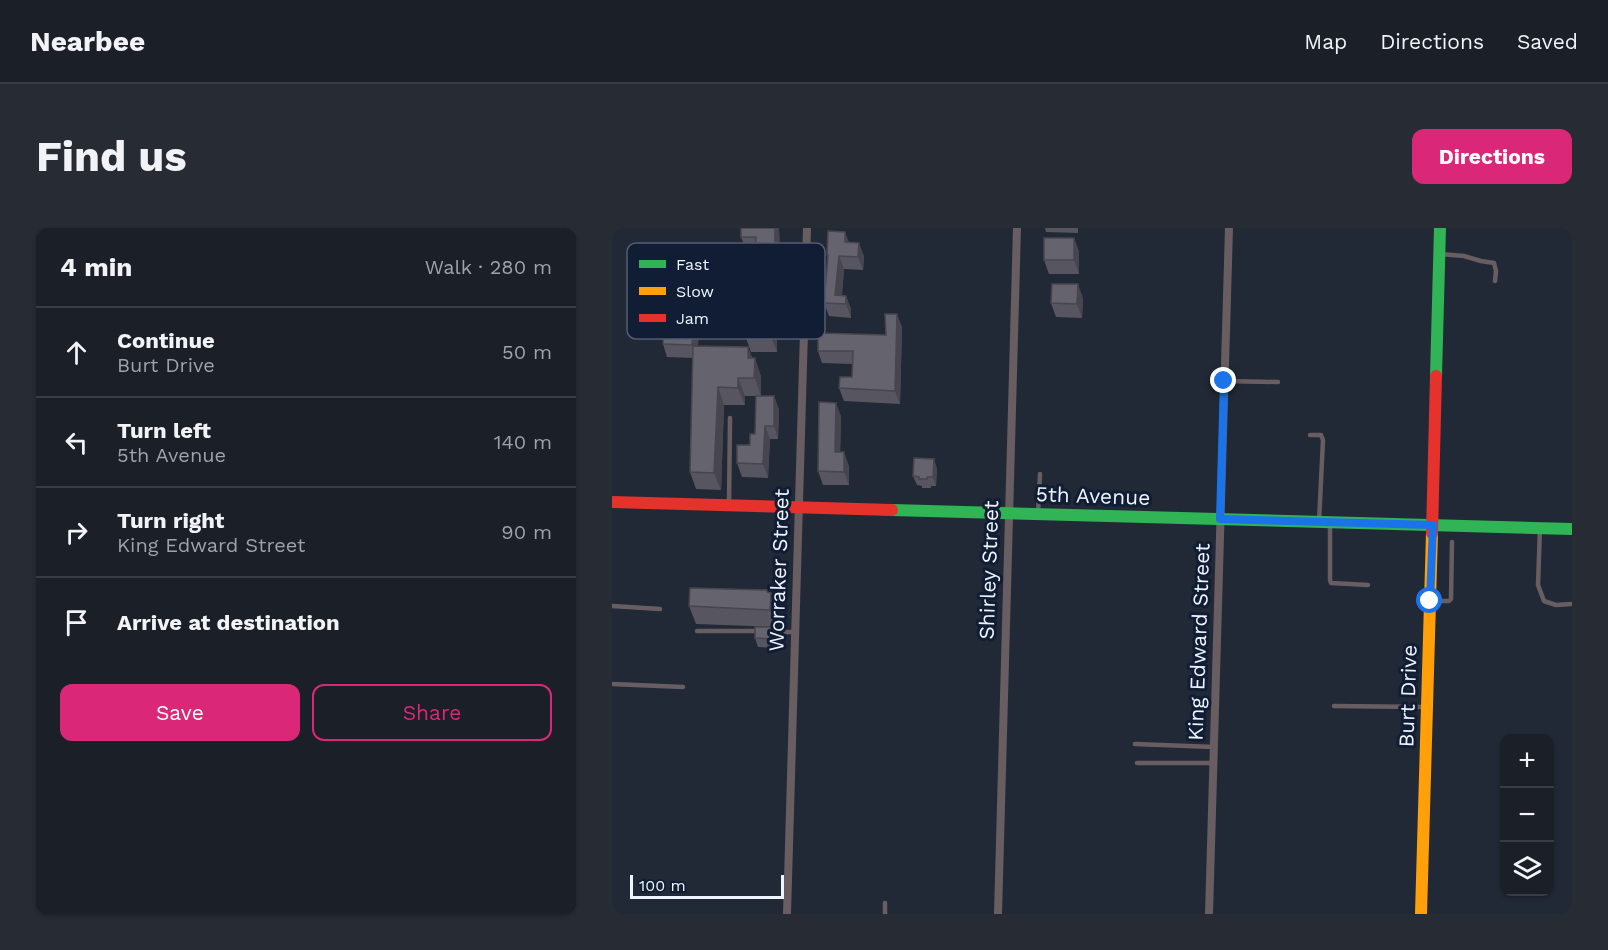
<!DOCTYPE html>
<html lang="en">
<head>
<meta charset="utf-8">
<style>
  body { margin:0; font-family:"Work Sans",sans-serif; background:#272c34; color:#f1f3f6 }
  .controls { position:absolute; right:18px; bottom:18px; display:grid; overflow:hidden; border-radius:12px; box-shadow:0 2px 4px #0004 }
  .controls button { width:54px; height:54px; display:grid; place-items:center; padding:0; border:0; border-bottom:2px solid #383d45; background:#1a1f28; color:#f1f3f6; font:30px sans-serif }
  .scale { position:absolute; left:18px; bottom:15px; width:154px; box-sizing:border-box; padding-left:6px; border:3px solid #eef4fd; border-top:0; font-size:16px; line-height:21px; white-space:nowrap; color:#eef4fd; -webkit-text-stroke:4px #111d34; paint-order:stroke }
  .stop { position:absolute; width:18px; height:18px; margin:-14px; border:4px solid #1a73e8; border-radius:50%; background:#fff }
  .stop.end { background:#1a73e8; border-color:#fff; box-shadow:0 2px 6px #0008 }
  .list { margin:0; padding:0; list-style:none }
  h2 { display:flex; justify-content:space-between; align-items:center; height:78px; margin:0; padding:0 24px; font-size:26px }
  h2 small { font-size:20px; font-weight:400; color:#9fa2a8 }
  .list li { display:grid; grid-template-columns:39px 1fr auto; gap:18px; align-items:center; box-sizing:border-box; height:90px; padding:0 24px; border-top:2px solid #383d45 }
  .list b { display:block; font-size:22px; white-space:nowrap }
  .list p { margin:0; font-size:20px; white-space:nowrap; color:#9fa2a8 }
  .list em { font-size:20px; font-style:normal; color:#9fa2a8 }
  .actions { display:flex; gap:12px; padding:18px 24px }
  .actions a { flex:1; padding:14px 0; border:2px solid #db2777; border-radius:12px; text-align:center; font-size:21px; color:#db2777 }
  .actions .main { background:#db2777; color:#fff }
  .icon { flex:none; width:33px; height:33px; fill:none; stroke:currentColor; stroke-width:2; stroke-linecap:round; stroke-linejoin:round }
  .map { position:relative; flex:none; width:960px; height:686px; overflow:hidden; border-radius:12px }
  header { display:flex; align-items:center; gap:36px; box-sizing:border-box; height:84px; padding:0 30px; background:#1a1f28; border-bottom:2px solid #383d45 }
  header strong { font-size:28px }
  nav { display:flex; gap:33px; margin-inline-start:auto; font-size:21px }
  .intro { display:flex; align-items:center; justify-content:space-between; box-sizing:border-box; height:144px; padding:0 36px }
  h1 { margin:0; font-size:42px }
  .button { padding:15px 27px; border-radius:12px; background:#db2777; color:#fff; font-size:21px; font-weight:700 }
  main { display:flex; gap:36px; padding:0 36px }
  aside { flex:1; background:#1a1f28; border-radius:12px; box-shadow:0 2px 4px #0004 }
  .map>svg:first-child { display:block }
  .lines { fill:none; stroke-linecap:round; stroke-linejoin:round }
  .lane { stroke:#685e62; stroke-width:4.5 }
  .street { stroke:#685e62; stroke-width:8 }
  .fast { stroke:#30b455; stroke-width:12 }
  .slow { stroke:#ff9f0a; stroke-width:12 }
  .jam { stroke:#e5322d; stroke-width:12 }
  .wall { fill:#57555f }
  .shaded-wall { fill:#47454d }
  .building { fill:#65636e; stroke:#47454d; stroke-width:1.5 }
  .route { stroke:#1a73e8; stroke-width:8 }
  .labels { text-anchor:middle; stroke-width:6; stroke-linejoin:round; paint-order:stroke }
  .street-label { font-size:21px; fill:#eef4fd; stroke:#111d34 }
  .key { fill:#111d34; stroke:#535e70; stroke-width:1.5 }
  .key-label { font-size:16px; fill:#eef4fd }
</style>
</head>
<body>
<header>
<strong>Nearbee</strong>
<nav><a>Map</a><a>Directions</a><a>Saved</a></nav>
</header>
<div class="intro"><h1>Find us</h1><a class="button">Directions</a></div>
<main>
<aside>
<h2>4 min<small>Walk · 280 m</small></h2>
<ul class="list">
<li><svg class="icon" aria-label="ahead" viewBox="0 0 24 24"><path d="M12 20V5M6 11l6-6 6 6"/></svg><div><b>Continue</b><p>Burt Drive</p></div><em>50 m</em></li>
<li><svg class="icon" aria-label="left" viewBox="0 0 24 24"><path d="M17 20v-9H6M10 6l-5 5 5 5"/></svg><div><b>Turn left</b><p>5th Avenue</p></div><em>140 m</em></li>
<li><svg class="icon" aria-label="right" viewBox="0 0 24 24"><path d="M7 20v-9h11M14 6l5 5-5 5"/></svg><div><b>Turn right</b><p>King Edward Street</p></div><em>90 m</em></li>
<li><svg class="icon" aria-label="arrive" viewBox="0 0 24 24"><path d="M6 21V4h12l-3 4 3 4H6"/></svg><div><b>Arrive at destination</b></div></li>
</ul>
<div class="actions"><a class="main">Save</a><a>Share</a></div>
</aside>
<div class="map">
<svg width="960" height="686" viewBox="0 0 960 686">
  <rect width="100%" height="100%" fill="#222936"/>
  <g class="lines">
    <g class="lane">
      <polyline points="828,26 852,28 869,33 882,35 884,43 883,53"/>
      <polyline points="612,153 666,154"/>
      <polyline points="698,207 709,207 711,212 707,294"/>
      <polyline points="117,277 118,190"/>
      <polyline points="426,286 428,246"/>
      <polyline points="718,297 718,352 719,355 756,357"/>
      <polyline points="928,300 926,357 932,373 944,377 960,376"/>
      <polyline points="818,373 837,373 839,371 840,314"/>
      <polyline points="0,378 48,381"/>
      <polyline points="85,403 148,403"/>
      <polyline points="159,404 183,404"/>
      <polyline points="0,456 71,459"/>
      <polyline points="722,478 812,479"/>
      <polyline points="523,516 602,519"/>
      <polyline points="525,535 601,535"/>
      <polyline points="273,675 273,686"/>
    </g>
    <g class="street">
      <polyline points="175,686 195,0"/>
      <polyline points="386,686 405,0"/>
      <polyline points="597,686 617,0"/>
    </g>
    <g class="fast">
      <polyline points="824,148 828,0"/>
      <polyline points="280,282 960,301"/>
    </g>
    <polyline class="slow" points="809,686 820,305"/>
    <g class="jam">
      <polyline points="0,274 280,282"/>
      <polyline points="820,305 824,148"/>
    </g>
  </g>
  <g class="wall">
    <polygon points="129,0 167,0 168,29 149,29 146,22 134,22 129,9"/>
    <polygon points="433,0 466,0 466,5 434,4"/>
    <polygon points="237,14 252,28 251,42 232,41 230,67 234,68 239,81 239,90 217,88 212,75 216,30 215,27"/>
    <polygon points="467,23 467,46 437,46 432,32"/>
    <polygon points="142,41 160,42 165,55 164,77 135,76 132,68 99,67 94,54"/>
    <polygon points="471,70 470,90 444,89 439,75"/>
    <polygon points="160,81 165,94 165,124 139,124 134,110 105,110 100,96"/>
    <polygon points="82,86 87,100 86,118 136,119 140,130 149,148 149,168 162,168 167,182 166,211 158,211 156,250 130,249 125,235 138,217 143,206 144,168 133,168 133,177 112,177 109,262 84,261 78,244 81,130 55,129 51,116"/>
    <polygon points="290,99 288,176 232,173 227,160 240,149 241,136 210,135 206,123 274,107"/>
    <polygon points="229,188 228,224 237,238 237,257 211,257 206,243"/>
    <polygon points="325,240 324,258 319,258 319,260 310,260 310,258 305,257 301,248"/>
    <polygon points="156,364 159,365 165,382 165,399 84,396 77,378"/>
    <polygon points="161,399 165,408 164,420 146,419 143,410"/>
  </g>
  <g class="shaded-wall">
    <polygon points="163,0 167,0 168,29 163,16"/>
    <polygon points="233,4 238,17 233,14"/>
    <polygon points="462,10 467,23 467,46 462,32"/>
    <polygon points="247,15 252,28 251,42 246,29"/>
    <polygon points="227,28 232,41 229,76 223,67"/>
    <polygon points="160,42 165,55 164,77 159,63"/>
    <polygon points="466,56 471,70 470,90 465,76"/>
    <polygon points="234,68 239,81 239,90 234,76"/>
    <polygon points="160,81 165,94 165,124 160,111"/>
    <polygon points="82,86 87,100 85,131 80,117"/>
    <polygon points="285,86 290,99 288,176 283,163"/>
    <polygon points="136,119 143,136 143,130 149,148 149,168 136,130"/>
    <polygon points="126,150 133,168 133,177 126,160"/>
    <polygon points="106,159 112,177 109,262 102,245"/>
    <polygon points="162,168 167,182 166,211 162,198"/>
    <polygon points="224,175 229,188 228,238 223,224"/>
    <polygon points="153,198 158,211 156,250 151,236"/>
    <polygon points="232,224 237,238 237,257 232,244"/>
    <polygon points="322,231 325,240 324,258 321,249"/>
    <polygon points="155,362 159,372 159,365 165,382 165,399 158,382"/>
    <polygon points="161,399 165,408 164,420 161,411"/>
  </g>
  <g class="building">
    <polygon points="129,0 163,0 163,16 144,15 144,9 129,9"/>
    <polygon points="216,3 233,4 233,14 247,15 246,29 227,28 223,67 234,68 234,76 212,75 216,27 215,27"/>
    <rect x="432" y="10" width="30" height="22"/>
    <polygon points="440,56 466,56 465,76 439,75"/>
    <polygon points="52,85 82,86 80,117 51,116"/>
    <polygon points="273,86 285,86 283,163 227,160 228,149 240,149 241,123 206,123 206,105 274,107"/>
    <polygon points="81,118 136,119 136,130 143,130 142,150 126,150 126,160 106,159 102,245 78,244"/>
    <polygon points="144,168 162,168 162,198 153,198 151,236 125,235 125,217 138,217 138,206 143,206"/>
    <polygon points="207,174 224,175 223,224 232,224 232,244 206,243"/>
    <polygon points="302,230 322,231 321,249 315,249 315,251 307,251 307,249 301,248"/>
    <polygon points="78,360 155,362 155,364 159,365 158,382 77,378"/>
    <polygon points="143,399 161,399 161,411 143,410"/>
  </g>
  <g class="lines">
    <polyline class="route" points="612,153 608,291 821,297 818,373"/>
  </g>
  <g class="labels">
    <g class="street-label">
      <text transform="translate(481 268) rotate(2)" y="7">5th Avenue</text>
      <text transform="translate(167 342) rotate(-88)" y="7">Worraker Street</text>
      <text transform="translate(377 342) rotate(-88)" y="7">Shirley Street</text>
      <text transform="translate(587 414) rotate(-88)" y="7">King Edward Street</text>
      <text transform="translate(796 468) rotate(-88)" y="7">Burt Drive</text>
    </g>
  </g>
  <rect x="15" y="15" width="198" height="96" rx="9" class="key"/>
  <rect x="27" y="32" width="27" height="8" fill="#30b455"/>
  <rect x="27" y="59" width="27" height="8" fill="#ff9f0a"/>
  <rect x="27" y="86" width="27" height="8" fill="#e5322d"/>
  <g class="key-label">
    <text x="64" y="42">Fast</text>
    <text x="64" y="69">Slow</text>
    <text x="64" y="96">Jam</text>
  </g>
</svg>
<div class="controls">
<button>+</button>
<button>−</button>
<button><svg class="icon" aria-label="layers" viewBox="0 0 24 24"><path d="M12 4l9 5-9 5-9-5zM3 14l9 5 9-5"/></svg></button>
</div>
<div class="scale">100 m</div>
<div class="stop" style="left:818px;top:373px"></div>
<div class="stop end" style="left:612px;top:153px"></div>
</div>
</main>
</body>
</html>
